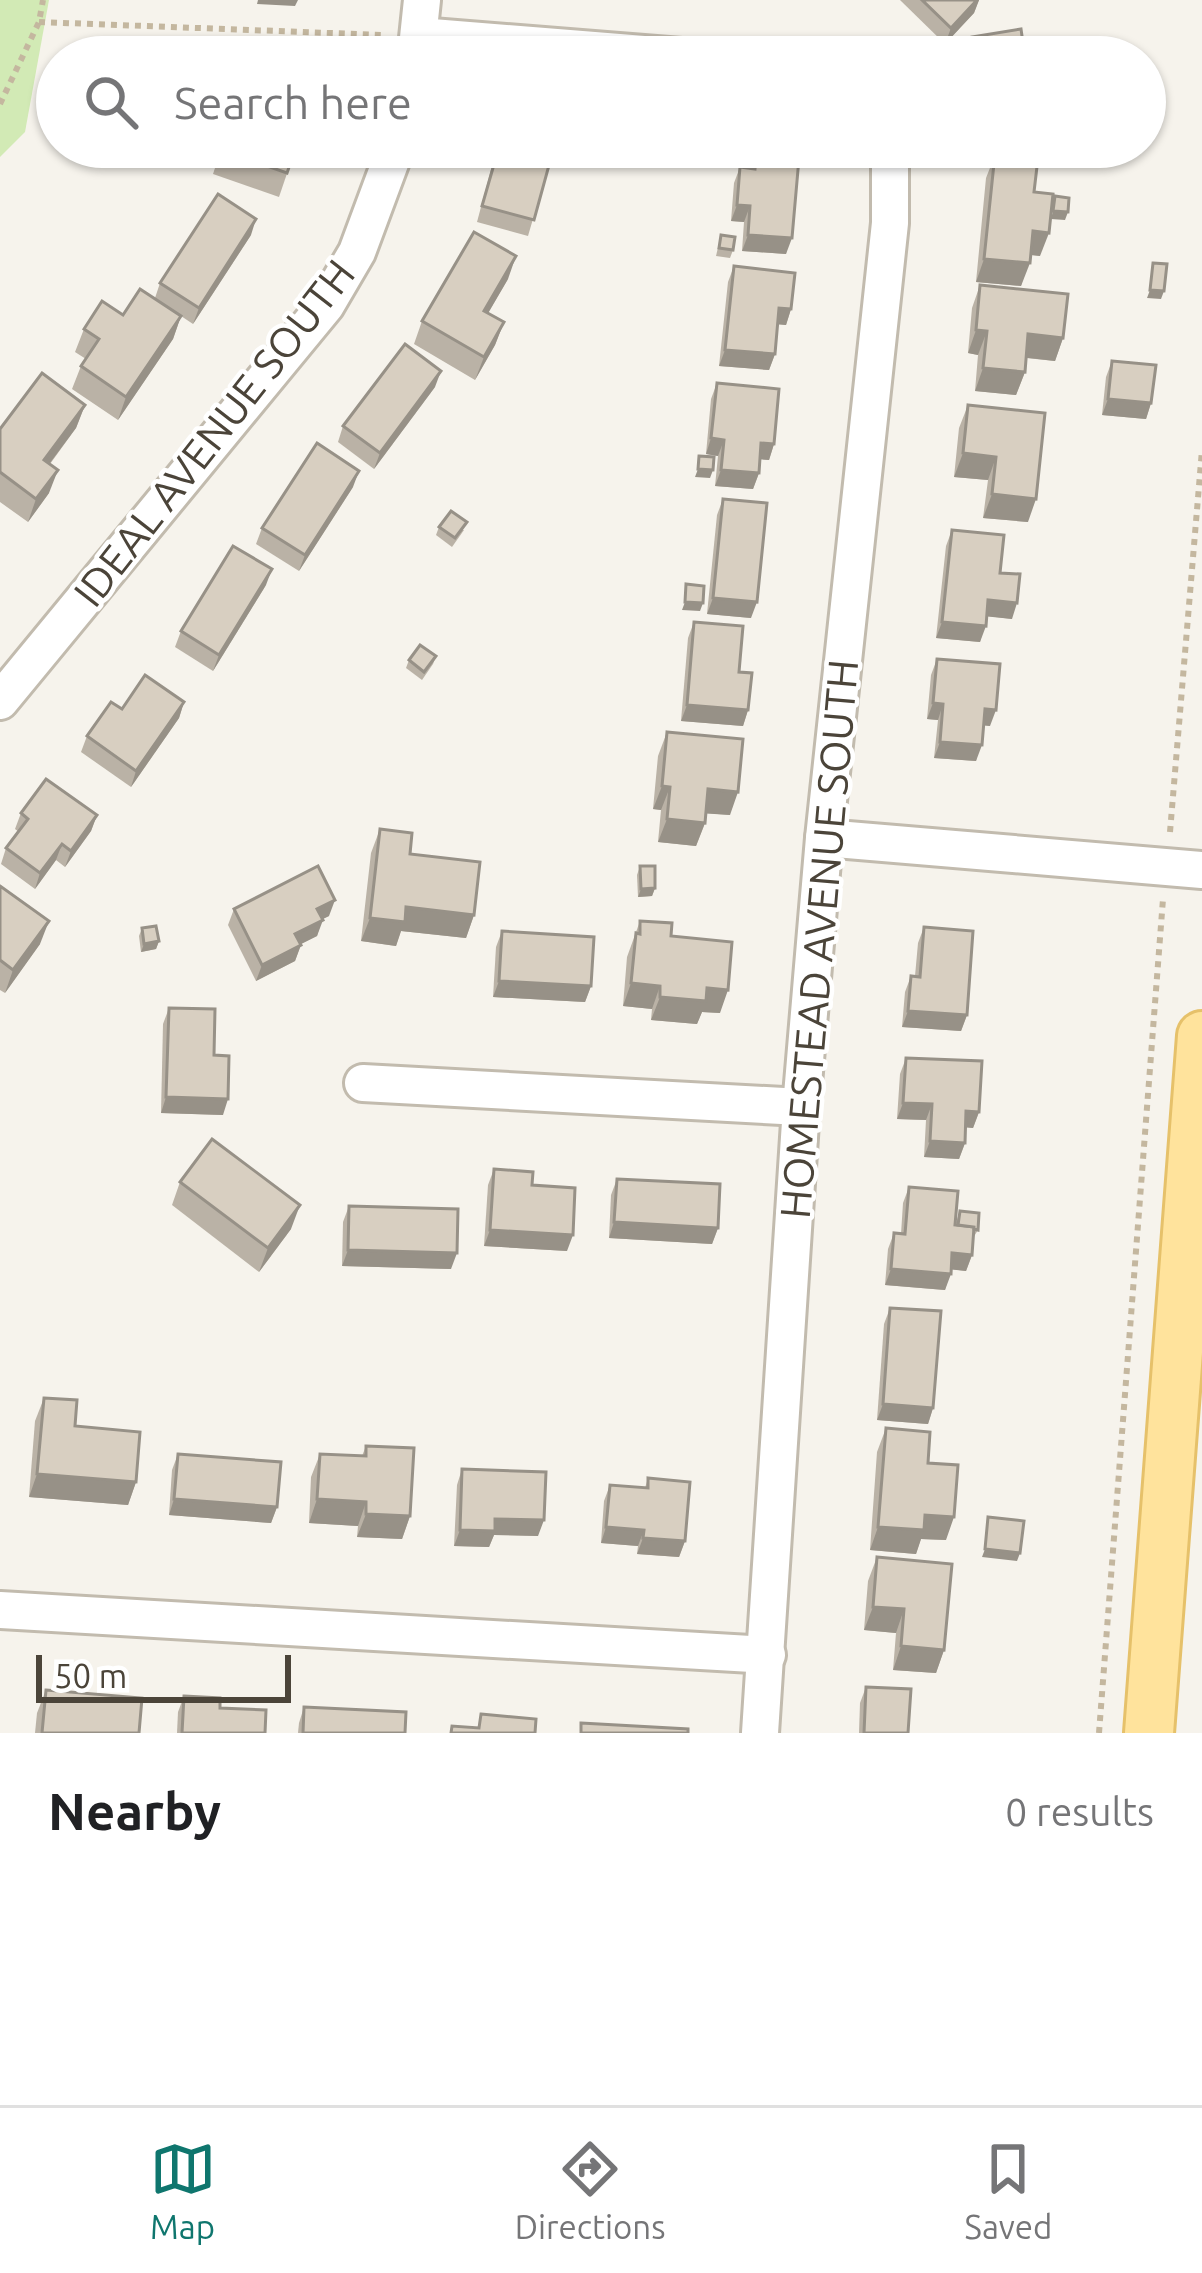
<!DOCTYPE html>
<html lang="en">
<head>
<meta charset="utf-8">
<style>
  body { margin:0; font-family:Ubuntu,sans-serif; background:#f2f2f2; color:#202124 }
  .scale { position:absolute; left:36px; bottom:30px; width:255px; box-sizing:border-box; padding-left:12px; border:6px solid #4b4439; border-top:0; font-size:33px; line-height:42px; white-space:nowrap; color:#4b4439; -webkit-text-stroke:9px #fff; paint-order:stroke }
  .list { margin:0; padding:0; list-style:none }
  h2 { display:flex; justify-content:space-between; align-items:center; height:156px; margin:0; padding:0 48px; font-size:51px }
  h2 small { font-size:39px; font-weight:400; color:#757577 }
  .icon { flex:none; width:66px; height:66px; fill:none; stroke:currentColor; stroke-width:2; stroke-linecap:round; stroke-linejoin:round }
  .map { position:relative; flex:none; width:1202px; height:1733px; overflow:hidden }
  .search { position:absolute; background:#fff; box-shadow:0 3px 9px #0004; left:36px; right:36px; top:36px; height:132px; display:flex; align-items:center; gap:30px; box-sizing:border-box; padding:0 42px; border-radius:66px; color:#757577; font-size:45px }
  .sheet { height:372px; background:#fff }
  nav { display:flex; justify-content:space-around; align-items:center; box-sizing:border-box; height:168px; border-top:3px solid #e0e0e0; background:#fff; font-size:33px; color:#757577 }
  nav a { display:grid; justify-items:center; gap:6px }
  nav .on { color:#0f766e }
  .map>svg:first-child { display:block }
  .green { fill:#d2eab5 }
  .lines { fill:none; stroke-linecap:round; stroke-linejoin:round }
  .minor-casing { stroke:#c2bbae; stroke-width:42 }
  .major-casing { stroke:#e6c16a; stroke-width:54 }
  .path { stroke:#c4b79f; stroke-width:6; stroke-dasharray:6 6; stroke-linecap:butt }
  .minor { stroke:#fff; stroke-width:36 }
  .major { stroke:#ffe39c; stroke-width:48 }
  .wall { fill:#bab2a6 }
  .shaded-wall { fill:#979187 }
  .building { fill:#d8cfc1; stroke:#979187; stroke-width:3 }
  .labels { text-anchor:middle; stroke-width:9; stroke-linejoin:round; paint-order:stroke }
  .street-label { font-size:42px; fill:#4b4439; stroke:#fff }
</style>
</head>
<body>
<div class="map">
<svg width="1202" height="1733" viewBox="0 0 1202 1733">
  <rect width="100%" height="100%" fill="#f6f3ec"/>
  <polygon class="green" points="0,0 49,0 25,132 0,157"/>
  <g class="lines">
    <g class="minor-casing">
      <g id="minor">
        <polyline points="419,36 681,57"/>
        <polyline points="416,57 422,0"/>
        <polyline points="0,701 326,305 357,252 396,147"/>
        <polyline points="824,838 1202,870"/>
        <polyline points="363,1083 801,1107"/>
        <polyline points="0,1610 767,1655"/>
        <polyline points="760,1733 801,1107 824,838 890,223 890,162 886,147"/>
      </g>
    </g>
    <g class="major-casing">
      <polyline id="major" points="1149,1733 1202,1036"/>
    </g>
    <g class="path">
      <polyline points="39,22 383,35"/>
      <polyline points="0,104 39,22 43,0"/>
      <polyline points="1170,832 1202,450"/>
      <polyline points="1099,1733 1163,899"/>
    </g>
    <use href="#minor" class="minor"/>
    <use href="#major" class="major"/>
  </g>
  <g class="wall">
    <polygon points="900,0 979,0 974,13 945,44"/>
    <polygon points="972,37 1025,57 967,57 966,53"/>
    <polygon points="222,147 296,147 279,197 213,174"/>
    <polygon points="497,147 554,147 528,236 477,222"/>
    <polygon points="753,147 800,147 786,254 742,251 744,222 731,221 734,183 740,167 751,168"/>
    <polygon points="981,147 1033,147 1032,149 998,155 1034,192 1040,256 1030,255 1021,286 976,282 986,178 995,155 983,157"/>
    <polygon points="251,235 193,324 181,316 173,339 118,420 72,389 81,366 86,359 75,352 84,329 123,315 155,298 160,283"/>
    <polygon points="721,235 733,250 730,258 716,256"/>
    <polygon points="734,266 791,309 786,325 778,324 775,354 769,370 719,366 728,282"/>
    <polygon points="508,279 488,313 504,322 495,345 475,380 414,344 422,321"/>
    <polygon points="980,285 1063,338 1055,361 1026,358 1025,372 1016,395 975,391 978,355 968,353 972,308"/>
    <polygon points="1112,361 1151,403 1146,419 1102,415 1106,377"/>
    <polygon points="717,383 774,444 769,460 760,459 759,473 753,489 715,486 718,456 706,454 711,399"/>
    <polygon points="435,387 374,469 338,442 343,426"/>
    <polygon points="85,405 76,428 50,464 49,493 28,522 0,502 0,429"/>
    <polygon points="968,405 1028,522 983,518 988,480 954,477 959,428"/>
    <polygon points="353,487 299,571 256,544 262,528"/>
    <polygon points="723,499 751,618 707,614 717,515"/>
    <polygon points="439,527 464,530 452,547 436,535"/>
    <polygon points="952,530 1000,573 1012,619 987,616 980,642 936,638 946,546"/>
    <polygon points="266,585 213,671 175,647 181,631"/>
    <polygon points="694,622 739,672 748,710 743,726 681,721 688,638"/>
    <polygon points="436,656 433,664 422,680 406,668 409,660"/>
    <polygon points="937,659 990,726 984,725 976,761 934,758 938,720 927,719 931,675"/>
    <polygon points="184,702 179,718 131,787 81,752 87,736 122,709"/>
    <polygon points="667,732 730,815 705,813 705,823 696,846 658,842 661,810 653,809 658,756"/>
    <polygon points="21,813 97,815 91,831 65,867 56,860 35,889 1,864 6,848 19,832 15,829"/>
    <polygon points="380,829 410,854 474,915 466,938 401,931 396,946 361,941 371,853"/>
    <polygon points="640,866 655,888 652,896 638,897 637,875"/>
    <polygon points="0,886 40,944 5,993 0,990"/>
    <polygon points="234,909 329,916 322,919 317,936 301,944 295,961 256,981 228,925"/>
    <polygon points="640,921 671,936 720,1013 702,1012 697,1024 651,1020 652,1009 623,1006 627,957"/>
    <polygon points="924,927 967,1015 961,1031 902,1027 905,992 911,976 915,976 918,943"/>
    <polygon points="142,928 159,941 156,949 141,952 139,936"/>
    <polygon points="502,931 591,986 585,1002 493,997 496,947"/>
    <polygon points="169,1008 214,1055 223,1115 161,1113 163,1024"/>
    <polygon points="906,1058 979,1112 973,1128 966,1127 965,1143 959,1159 924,1157 926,1120 897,1119 900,1074"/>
    <polygon points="494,1169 532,1185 567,1251 484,1246 488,1185"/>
    <polygon points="617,1179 718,1228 712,1244 609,1238 611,1195"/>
    <polygon points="180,1182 291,1229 259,1272 172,1205"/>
    <polygon points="909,1187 955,1225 960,1211 978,1230 973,1238 972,1255 966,1271 951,1269 945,1290 885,1285 888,1249 894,1233 901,1234 903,1203"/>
    <polygon points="349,1206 451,1269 342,1266 343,1222"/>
    <polygon points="890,1308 933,1408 928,1424 877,1420 884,1324"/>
    <polygon points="44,1398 136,1482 128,1505 29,1497 35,1421"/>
    <polygon points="886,1428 928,1463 946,1540 921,1539 916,1554 870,1550 877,1452"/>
    <polygon points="366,1446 410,1516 402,1539 357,1537 358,1526 309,1523 311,1477 320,1454 362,1456"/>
    <polygon points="178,1454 277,1507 271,1523 169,1515 172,1470"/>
    <polygon points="462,1469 538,1536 494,1535 489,1547 454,1546 457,1485"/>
    <polygon points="648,1478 685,1541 679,1557 637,1554 638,1546 601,1543 604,1501 610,1485 645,1488"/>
    <polygon points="877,1557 944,1650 936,1673 893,1670 896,1633 864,1630 868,1581"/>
    <polygon points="866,1687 908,1733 859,1733 860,1703"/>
    <polygon points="46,1690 139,1733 35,1733 37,1713"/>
    <polygon points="184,1696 265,1733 177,1733 178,1712"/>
    <polygon points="304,1707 405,1733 298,1733 299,1723"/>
  </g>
  <g class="shaded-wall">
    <polygon points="258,0 298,0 295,6 257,4"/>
    <polygon points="977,0 979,0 974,13 945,44 951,28"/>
    <polygon points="987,147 1033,147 1032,149 983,157"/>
    <polygon points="737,205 750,206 744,222 731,221"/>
    <polygon points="1053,211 1068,212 1065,220 1051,219"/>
    <polygon points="256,219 251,235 193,324 199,308"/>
    <polygon points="1033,231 1049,233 1040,256 1024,254"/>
    <polygon points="748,235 792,238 786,254 742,251"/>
    <polygon points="516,256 508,279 476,334 484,311"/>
    <polygon points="984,259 1030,263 1021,286 976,282"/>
    <polygon points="1150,290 1164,291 1161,299 1147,298"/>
    <polygon points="779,308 791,309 786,325 774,324"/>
    <polygon points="181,316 173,339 118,420 126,397"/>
    <polygon points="504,322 495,345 475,380 484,357"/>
    <polygon points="976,330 987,331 978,355 968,353"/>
    <polygon points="1028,334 1063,338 1055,361 1020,357"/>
    <polygon points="725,350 775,354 769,370 719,366"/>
    <polygon points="983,368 1025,372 1016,395 975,391"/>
    <polygon points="441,371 435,387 374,469 380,453"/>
    <polygon points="1108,399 1151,403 1146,419 1102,415"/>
    <polygon points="85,405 76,428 35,483 44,460"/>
    <polygon points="711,438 724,440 718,456 706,454"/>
    <polygon points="761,443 774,444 769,460 756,459"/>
    <polygon points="963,453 996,457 988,480 954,477"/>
    <polygon points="698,469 713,470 710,478 695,477"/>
    <polygon points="58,470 49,493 28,522 36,499"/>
    <polygon points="721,470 759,473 753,489 715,486"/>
    <polygon points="359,471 353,487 299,571 305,555"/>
    <polygon points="992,494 1036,499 1028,522 983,518"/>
    <polygon points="272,569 266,585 213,671 219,655"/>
    <polygon points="713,598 757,602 751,618 707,614"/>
    <polygon points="988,600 1017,603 1012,619 983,616"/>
    <polygon points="685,602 703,603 700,611 682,610"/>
    <polygon points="942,622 986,626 980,642 936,638"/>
    <polygon points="184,702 179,718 131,787 136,771"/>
    <polygon points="933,703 943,704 938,720 927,719"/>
    <polygon points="687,705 748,710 743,726 681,721"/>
    <polygon points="985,709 996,710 990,726 979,725"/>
    <polygon points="940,742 982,745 976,761 934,758"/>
    <polygon points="662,786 670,787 661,810 653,809"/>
    <polygon points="708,789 738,792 730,815 699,813"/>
    <polygon points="97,815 91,831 65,867 71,851"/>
    <polygon points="667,819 705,823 696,846 658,842"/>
    <polygon points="62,844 56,860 35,889 40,873"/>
    <polygon points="655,888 652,896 638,897 641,889"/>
    <polygon points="335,900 329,916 311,925 317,909"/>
    <polygon points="406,907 474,915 466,938 401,931 396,946 361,941 370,918"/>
    <polygon points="323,920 317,936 289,950 295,934"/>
    <polygon points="49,921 40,944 5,993 13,970"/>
    <polygon points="159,941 156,949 141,952 144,944"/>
    <polygon points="301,945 295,961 256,981 262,965"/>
    <polygon points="499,981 591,986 585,1002 493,997"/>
    <polygon points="631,983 660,986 652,1009 623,1006"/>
    <polygon points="707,988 728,990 720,1013 702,1012 697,1024 651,1020 660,997"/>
    <polygon points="908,1011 967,1015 961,1031 902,1027"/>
    <polygon points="166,1097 228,1099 223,1115 161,1113"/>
    <polygon points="903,1103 932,1104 926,1120 897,1119"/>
    <polygon points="966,1111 979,1112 973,1128 961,1127"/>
    <polygon points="930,1141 965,1143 959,1159 924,1157"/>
    <polygon points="300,1205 291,1229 259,1272 268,1248"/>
    <polygon points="614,1222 718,1228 712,1244 609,1238"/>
    <polygon points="490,1230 573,1235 567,1251 484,1246"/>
    <polygon points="348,1250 457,1253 451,1269 342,1266"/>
    <polygon points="952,1253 972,1255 966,1271 947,1269"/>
    <polygon points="891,1269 951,1274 945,1290 885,1285"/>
    <polygon points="883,1404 933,1408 928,1424 877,1420"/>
    <polygon points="37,1474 136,1482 128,1505 29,1497"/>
    <polygon points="174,1499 277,1507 271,1523 169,1515"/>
    <polygon points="317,1499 366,1502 358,1526 309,1523"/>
    <polygon points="366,1514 410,1516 402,1539 357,1537"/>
    <polygon points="925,1515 954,1517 946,1540 921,1539 916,1554 870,1550 878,1527"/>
    <polygon points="495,1519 544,1520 538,1536 494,1535 489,1547 454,1546 460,1530"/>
    <polygon points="606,1527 644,1530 638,1546 601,1543"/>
    <polygon points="643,1538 685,1541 679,1557 637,1554"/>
    <polygon points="985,1549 1020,1553 1017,1561 982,1557"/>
    <polygon points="873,1607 904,1609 896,1633 864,1630"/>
    <polygon points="901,1646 944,1650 936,1673 893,1670"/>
  </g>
  <g class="building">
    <polygon points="922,0 977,0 951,28"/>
    <polygon points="1021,29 1025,57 975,57 972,37"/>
    <polygon points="222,147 296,147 287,173 221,150"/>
    <polygon points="499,147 554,147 534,220 482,206"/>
    <polygon points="757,147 800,147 792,238 748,235 750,206 737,205 740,167 755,169"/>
    <polygon points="995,154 1038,158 1034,192 1053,194 1049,233 1033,231 1030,263 984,259"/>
    <polygon points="218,194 256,219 199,308 160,283"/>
    <polygon points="1055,196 1069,198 1068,212 1053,211"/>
    <polygon points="474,232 516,256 484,311 504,322 484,357 422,321"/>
    <polygon points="721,235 735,237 733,250 719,248"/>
    <polygon points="1153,263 1167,264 1164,291 1150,290"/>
    <polygon points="734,266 795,273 791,309 779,308 775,354 725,350"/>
    <polygon points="980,285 1068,294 1063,338 1028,334 1025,372 983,368 987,331 976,330"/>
    <polygon points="140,289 181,316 126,397 81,366 99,339 84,329 102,301 123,315"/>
    <polygon points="405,344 441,371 380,453 343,426"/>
    <polygon points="1112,361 1156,365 1151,403 1108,399"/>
    <polygon points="42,373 85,405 44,460 58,470 36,499 0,472 0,429"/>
    <polygon points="717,383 779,389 774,444 761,443 759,473 721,470 724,440 711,438"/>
    <polygon points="968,405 1045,413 1036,499 992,494 996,457 963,453"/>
    <polygon points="317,443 359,471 305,555 262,528"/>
    <polygon points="699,456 714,457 713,470 698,469"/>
    <polygon points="723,499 767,503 757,602 713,598"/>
    <polygon points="451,511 467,522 455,538 439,527"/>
    <polygon points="952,530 1004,535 1000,573 1020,574 1017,603 988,600 986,626 942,622"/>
    <polygon points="233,546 272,569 219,655 181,631"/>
    <polygon points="686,584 704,586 703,603 685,602"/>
    <polygon points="694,622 743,626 739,672 752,673 748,710 687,705"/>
    <polygon points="420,645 436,656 424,672 409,660"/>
    <polygon points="937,659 1000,664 996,710 985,709 982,745 940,742 943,704 933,703"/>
    <polygon points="145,675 184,702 136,771 87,736 111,702 122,709"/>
    <polygon points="667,732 743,739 738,792 708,789 705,823 667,819 670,787 662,786"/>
    <polygon points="46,779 97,815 71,851 62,844 40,873 6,848 28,819 21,813"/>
    <polygon points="380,829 412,833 410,854 480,862 474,915 406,907 405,922 370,918"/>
    <polygon points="318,866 335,900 317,909 323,920 295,934 301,945 262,965 234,909"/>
    <polygon points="640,866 655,866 655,888 641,889"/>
    <polygon points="0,886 49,921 13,970 0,960"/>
    <polygon points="640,921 672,923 671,936 732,942 728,990 707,988 706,1001 660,997 660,986 631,983 636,933 640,934"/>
    <polygon points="156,926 159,941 144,944 142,928"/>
    <polygon points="924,927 973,931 967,1015 908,1011 911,976 920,977"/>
    <polygon points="502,931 594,937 591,986 499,981"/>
    <polygon points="169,1008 215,1009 214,1055 229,1056 228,1099 166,1097"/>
    <polygon points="906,1058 982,1061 979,1112 966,1111 965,1143 930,1141 932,1104 903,1103"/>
    <polygon points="212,1139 300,1205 268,1248 180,1182"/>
    <polygon points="494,1169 533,1172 532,1185 575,1188 573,1235 490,1230"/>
    <polygon points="617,1179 720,1184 718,1228 614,1222"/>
    <polygon points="909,1187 958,1191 955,1225 974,1227 972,1255 952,1253 951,1274 891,1269 894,1233 905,1234"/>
    <polygon points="349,1206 458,1209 457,1253 348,1250"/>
    <polygon points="960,1211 979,1213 978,1230 974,1229 974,1227 958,1225"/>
    <polygon points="890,1308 941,1311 933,1408 883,1404"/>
    <polygon points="44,1398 77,1400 75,1426 140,1432 136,1482 37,1474"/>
    <polygon points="886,1428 930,1432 928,1463 958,1465 954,1517 925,1515 924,1530 878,1527"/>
    <polygon points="366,1446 414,1448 410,1516 366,1514 366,1502 317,1499 320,1454 366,1456"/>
    <polygon points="178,1454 281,1462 277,1507 174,1499"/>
    <polygon points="462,1469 546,1472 544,1520 495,1519 495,1531 460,1530"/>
    <polygon points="648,1478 690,1482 685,1541 643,1538 644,1530 606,1527 610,1485 648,1488"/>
    <polygon points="988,1517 1024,1521 1020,1553 985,1549"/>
    <polygon points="877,1557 952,1564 944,1650 901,1646 904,1609 873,1607"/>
    <polygon points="866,1687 911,1689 908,1733 864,1733"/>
    <polygon points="46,1690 142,1698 139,1733 42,1733"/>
    <polygon points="184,1696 220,1698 220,1708 266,1710 265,1733 182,1733"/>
    <polygon points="304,1707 406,1712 405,1733 303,1733"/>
    <polygon points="481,1714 536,1719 535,1733 451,1733 452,1726 479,1728"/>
    <polygon points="581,1723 688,1729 688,1733 581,1733"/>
  </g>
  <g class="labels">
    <g class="street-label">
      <text transform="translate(214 433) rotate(-52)" y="15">IDEAL AVENUE SOUTH</text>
      <text transform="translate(819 939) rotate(-85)" y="15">HOMESTEAD AVENUE SOUTH</text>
    </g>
  </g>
</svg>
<div class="scale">50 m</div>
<div class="search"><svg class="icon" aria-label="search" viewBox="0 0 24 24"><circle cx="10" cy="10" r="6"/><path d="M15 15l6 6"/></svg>Search here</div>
</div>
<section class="sheet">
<h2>Nearby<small>0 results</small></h2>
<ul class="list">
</ul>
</section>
<nav>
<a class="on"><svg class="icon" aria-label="map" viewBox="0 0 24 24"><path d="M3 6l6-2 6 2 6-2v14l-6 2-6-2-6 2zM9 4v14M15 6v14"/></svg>Map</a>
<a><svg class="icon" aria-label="directions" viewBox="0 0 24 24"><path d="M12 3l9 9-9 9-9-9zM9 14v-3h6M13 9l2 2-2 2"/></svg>Directions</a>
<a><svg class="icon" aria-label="saved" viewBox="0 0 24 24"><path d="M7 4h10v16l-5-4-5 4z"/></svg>Saved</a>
</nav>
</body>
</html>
